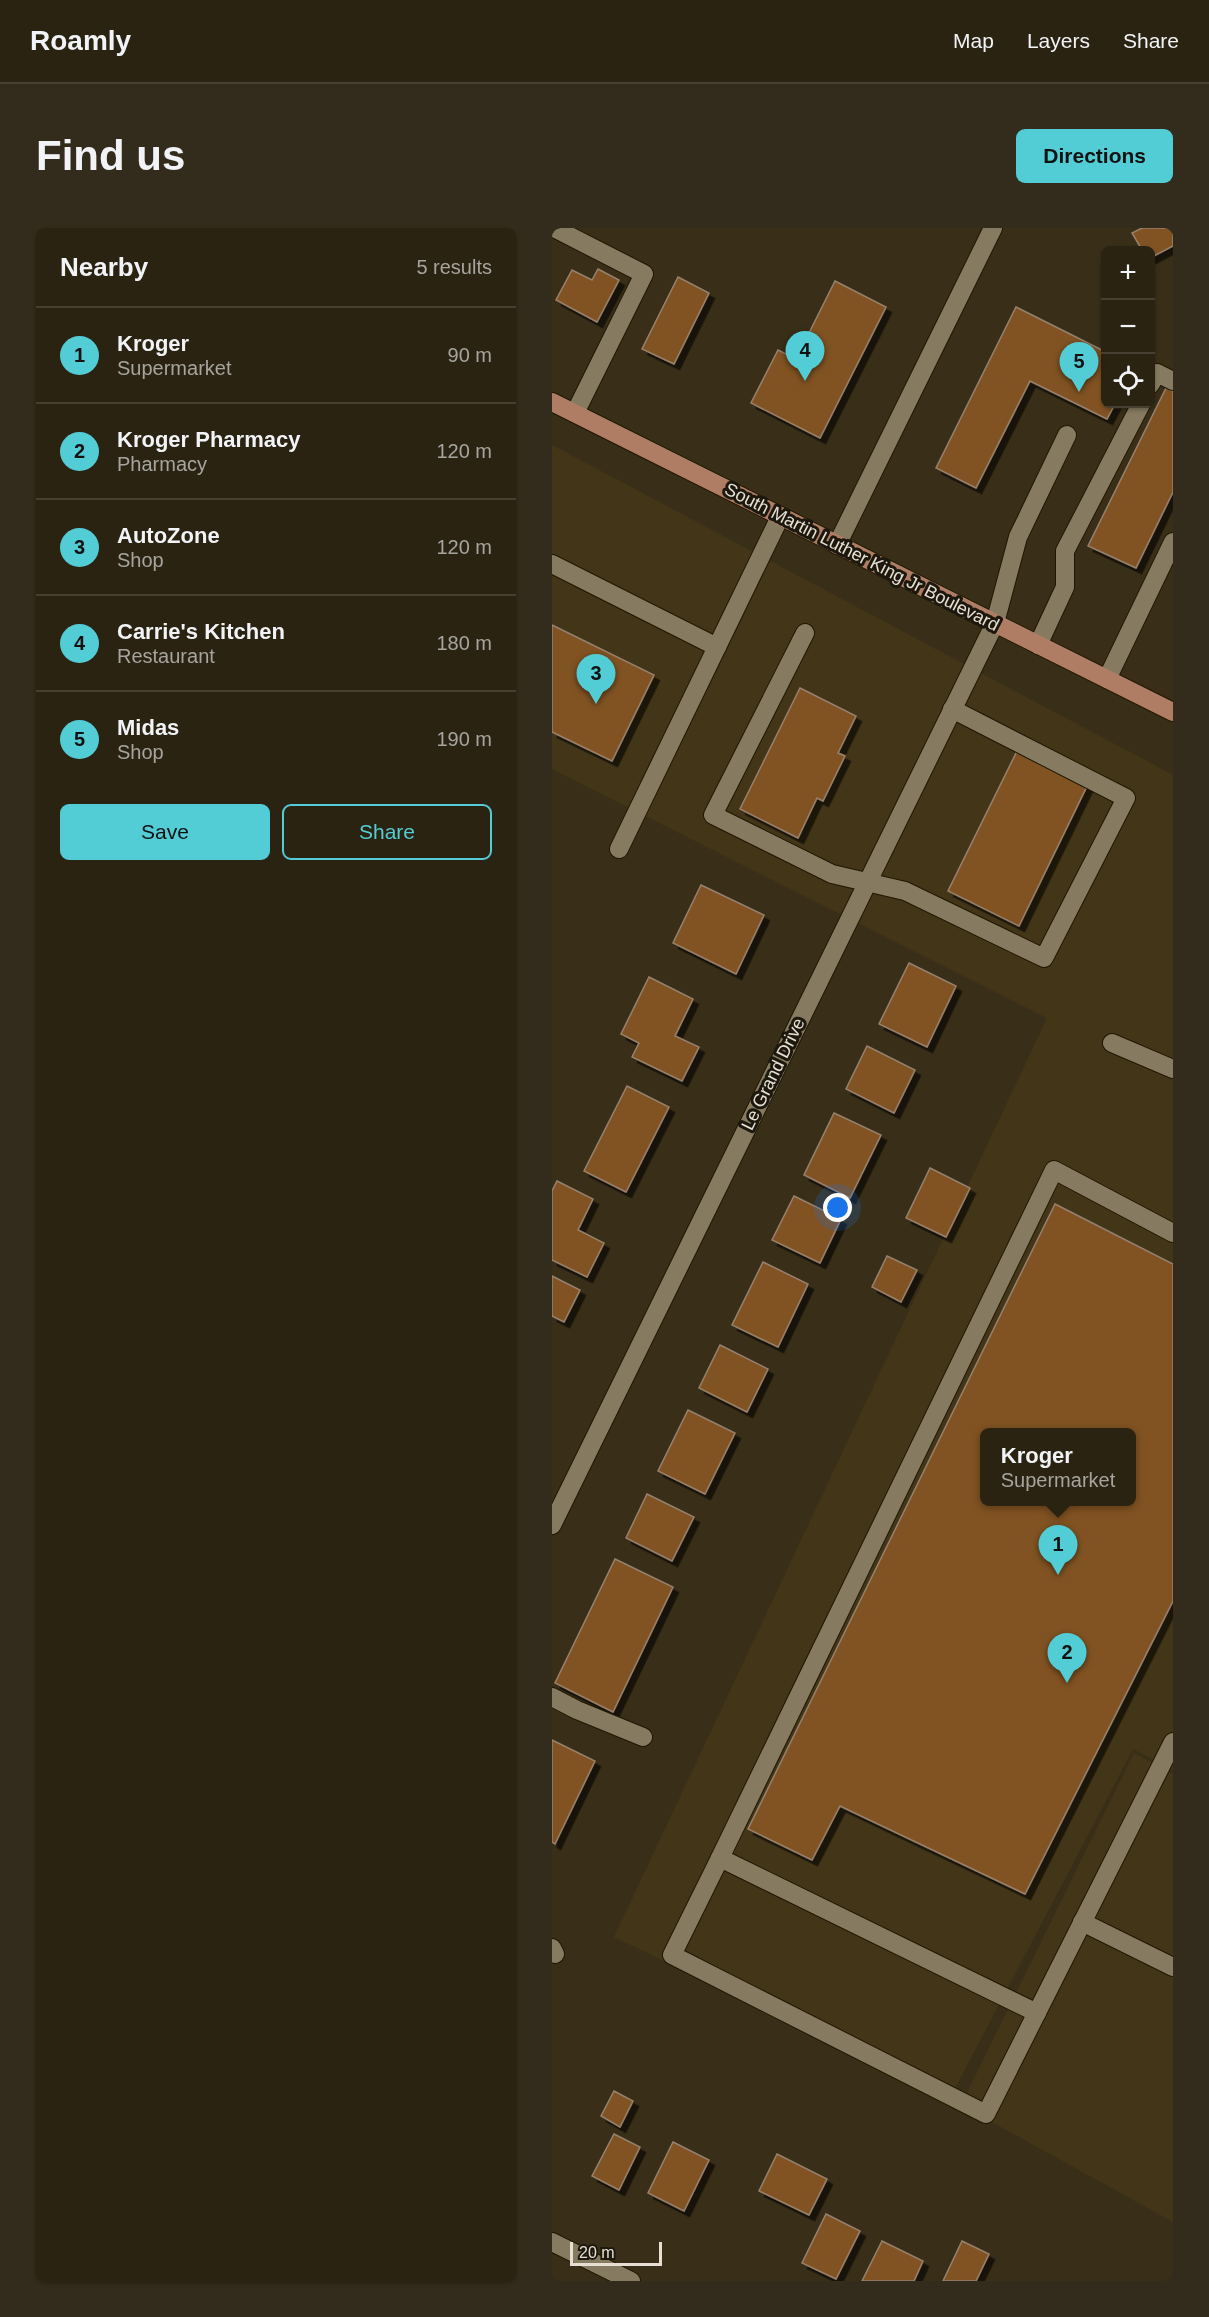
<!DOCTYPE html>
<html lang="en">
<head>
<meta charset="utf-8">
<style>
  body { margin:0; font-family:Helvetica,sans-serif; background:#332b1b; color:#f1f3f6 }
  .controls { position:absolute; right:18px; top:18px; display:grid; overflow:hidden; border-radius:9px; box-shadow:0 2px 4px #0004 }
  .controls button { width:54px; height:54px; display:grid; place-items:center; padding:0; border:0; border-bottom:2px solid #474032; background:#2b2312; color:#f1f3f6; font:30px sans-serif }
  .scale { position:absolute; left:18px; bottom:15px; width:92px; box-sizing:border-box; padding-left:6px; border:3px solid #e6dfd2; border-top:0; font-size:16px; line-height:21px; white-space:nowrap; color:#e6dfd2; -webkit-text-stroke:4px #1c180e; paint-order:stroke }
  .you { position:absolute; left:286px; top:980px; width:21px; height:21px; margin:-15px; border:4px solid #fff; border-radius:50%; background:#1a73e8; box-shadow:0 0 0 9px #1a73e833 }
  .badge { display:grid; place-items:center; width:39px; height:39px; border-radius:50%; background:#52ccd5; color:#111; font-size:20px; font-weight:700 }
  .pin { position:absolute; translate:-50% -50px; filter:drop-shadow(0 2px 3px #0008) }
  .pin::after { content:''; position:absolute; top:32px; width:21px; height:18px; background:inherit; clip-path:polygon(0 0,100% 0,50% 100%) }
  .popup { position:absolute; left:428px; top:1200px; width:156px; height:78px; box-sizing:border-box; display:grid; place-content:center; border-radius:9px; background:#2b2312; filter:drop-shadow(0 2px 4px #0005); font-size:20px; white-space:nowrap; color:#a6a49f }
  .popup b { font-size:22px; color:#f1f3f6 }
  .popup::after { content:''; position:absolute; left:50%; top:100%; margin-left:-12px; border:12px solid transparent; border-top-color:#2b2312 }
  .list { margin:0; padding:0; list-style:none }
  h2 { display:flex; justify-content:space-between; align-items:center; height:78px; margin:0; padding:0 24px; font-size:26px }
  h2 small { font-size:20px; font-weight:400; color:#a6a49f }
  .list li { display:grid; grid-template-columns:39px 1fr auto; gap:18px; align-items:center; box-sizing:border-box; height:96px; padding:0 24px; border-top:2px solid #474032 }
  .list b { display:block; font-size:22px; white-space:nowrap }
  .list p { margin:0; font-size:20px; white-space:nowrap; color:#a6a49f }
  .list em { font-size:20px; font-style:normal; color:#a6a49f }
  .actions { display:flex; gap:12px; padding:18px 24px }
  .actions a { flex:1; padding:14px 0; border:2px solid #52ccd5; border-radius:9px; text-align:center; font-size:21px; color:#52ccd5 }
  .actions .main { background:#52ccd5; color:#111 }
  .icon { flex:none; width:33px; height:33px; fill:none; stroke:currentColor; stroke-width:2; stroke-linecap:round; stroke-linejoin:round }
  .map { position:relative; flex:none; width:621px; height:2053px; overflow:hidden; border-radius:9px }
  header { display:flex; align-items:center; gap:36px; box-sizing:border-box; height:84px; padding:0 30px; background:#2b2312; border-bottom:2px solid #474032 }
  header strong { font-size:28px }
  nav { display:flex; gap:33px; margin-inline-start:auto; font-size:21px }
  .intro { display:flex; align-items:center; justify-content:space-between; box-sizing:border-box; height:144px; padding:0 36px }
  h1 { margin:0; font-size:42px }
  .button { padding:15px 27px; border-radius:9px; background:#52ccd5; color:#111; font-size:21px; font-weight:700 }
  main { display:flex; gap:36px; padding:0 36px }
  aside { flex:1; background:#2b2312; border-radius:9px; box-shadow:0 2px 4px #0004 }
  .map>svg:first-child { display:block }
  .built { fill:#433618; fill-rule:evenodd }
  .building { fill:#825324; stroke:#97816e; stroke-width:1.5; fill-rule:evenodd; filter:url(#shadow) }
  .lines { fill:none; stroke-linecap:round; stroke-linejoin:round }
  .lane-casing { stroke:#201702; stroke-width:20 }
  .street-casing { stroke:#201702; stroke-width:20 }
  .primary-casing { stroke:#201702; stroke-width:20 }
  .lane { stroke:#867b61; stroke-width:18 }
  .street { stroke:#867b61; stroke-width:18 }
  .primary { stroke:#af7c64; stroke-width:18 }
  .labels { text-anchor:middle; stroke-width:6; stroke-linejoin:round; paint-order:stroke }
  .street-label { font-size:18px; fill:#e6dfd2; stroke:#1c180e }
</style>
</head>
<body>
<header>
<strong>Roamly</strong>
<nav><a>Map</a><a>Layers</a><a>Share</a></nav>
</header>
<div class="intro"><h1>Find us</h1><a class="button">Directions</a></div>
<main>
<aside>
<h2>Nearby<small>5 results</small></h2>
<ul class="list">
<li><span class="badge">1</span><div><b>Kroger</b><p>Supermarket</p></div><em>90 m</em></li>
<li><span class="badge">2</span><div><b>Kroger Pharmacy</b><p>Pharmacy</p></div><em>120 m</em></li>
<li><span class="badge">3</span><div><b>AutoZone</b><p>Shop</p></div><em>120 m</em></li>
<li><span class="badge">4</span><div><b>Carrie's Kitchen</b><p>Restaurant</p></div><em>180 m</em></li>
<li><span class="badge">5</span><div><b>Midas</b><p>Shop</p></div><em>190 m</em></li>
</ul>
<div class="actions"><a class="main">Save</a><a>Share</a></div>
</aside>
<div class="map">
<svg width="621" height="2053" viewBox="0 0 621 2053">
  <defs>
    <filter id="shadow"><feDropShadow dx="5.5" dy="5.5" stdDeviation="0" flood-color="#0009"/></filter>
  </defs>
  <rect width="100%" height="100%" fill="#392f18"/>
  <g class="built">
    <path d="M0 217 621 547V1542L581 1521 398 1870 62 1709 495 790 0 541ZM432 1204H580V1274H432Z"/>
    <polygon points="582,1525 621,1546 621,1994 409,1877"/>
  </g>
  <g class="building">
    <polygon points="590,0 621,0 621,18 598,30 598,22 590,22 580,5"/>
    <polygon points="46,41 67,52 45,94 4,72 20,42 40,52"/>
    <polygon points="126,49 157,65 122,136 90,121"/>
    <polygon points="283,53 334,79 268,210 199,175 226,122 244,131"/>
    <polygon points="464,79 554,124 554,176 563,176 555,191 478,153 424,260 384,240"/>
    <polygon points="614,160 621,163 621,264 584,340 536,318"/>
    <polygon points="0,397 102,447 60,533 0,504"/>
    <polygon points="248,460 304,488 286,525 293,528 271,573 265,570 246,610 188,581"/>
    <polygon points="467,519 537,554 467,698 396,663"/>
    <polygon points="149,657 212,687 184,746 121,715"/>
    <polygon points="357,735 404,758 375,819 327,796"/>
    <polygon points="97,749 141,771 123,808 147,819 130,853 80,829 87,815 69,806"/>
    <polygon points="315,818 363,842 342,885 294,861"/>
    <polygon points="75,858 117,879 74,964 32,943"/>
    <polygon points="282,885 329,907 298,970 252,947"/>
    <polygon points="378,940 418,960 394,1009 354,990"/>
    <polygon points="5,953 41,971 26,1002 52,1015 35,1049 0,1032 0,963"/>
    <polygon points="242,968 289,991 268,1035 220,1012"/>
    <path d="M503 976 621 1036V1373L473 1666 288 1578 260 1632 196 1601ZM432 1204H580V1274H432Z"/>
    <polygon points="335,1028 365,1042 349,1074 320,1059"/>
    <polygon points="211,1034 256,1056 226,1119 180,1097"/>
    <polygon points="0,1048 28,1062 12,1094 0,1088"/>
    <polygon points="168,1117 216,1141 195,1184 147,1160"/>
    <polygon points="136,1182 183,1205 153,1266 106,1243"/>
    <polygon points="95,1266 142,1289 120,1333 74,1310"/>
    <polygon points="63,1331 121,1359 61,1484 3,1455"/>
    <polygon points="0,1512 43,1533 3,1616 0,1614"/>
    <polygon points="62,1863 81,1873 68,1899 49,1888"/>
    <polygon points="62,1906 88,1919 67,1962 40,1948"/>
    <polygon points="121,1914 157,1932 132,1983 96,1965"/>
    <polygon points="225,1926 275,1951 257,1987 207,1963"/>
    <polygon points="274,1986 308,2003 284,2051 250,2035"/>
    <polygon points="330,2013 371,2033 362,2053 310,2053"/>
    <polygon points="410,2013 437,2026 424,2053 391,2053"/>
  </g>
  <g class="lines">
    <g class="lane-casing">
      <g id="lane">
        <polyline points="2,0 92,46 23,185"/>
        <polyline points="598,157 605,145 621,153"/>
        <polyline points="285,317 441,0"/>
        <polyline points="0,336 165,419"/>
        <polyline points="443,395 466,309 515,207"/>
        <polyline points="253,405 161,587 280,646 353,663 492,730 574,570 400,481"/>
        <polyline points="486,417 513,359 513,323 589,176"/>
        <polyline points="555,451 621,314"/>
        <polyline points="67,621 228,289"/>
        <polyline points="560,815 621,841"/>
        <polyline points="0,1469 25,1482 91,1509"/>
        <polyline points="168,1630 120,1727 434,1886 621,1514"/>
        <polyline points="530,1694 621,1739"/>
        <polyline points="0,1720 3,1726"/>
        <polyline points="485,1785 168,1630 502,942 621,1005"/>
      </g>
    </g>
    <g class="street-casing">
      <g id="street">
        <polyline points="0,1297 443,395"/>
        <polyline points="0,2014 79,2053"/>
      </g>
    </g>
    <g class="primary-casing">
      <polyline id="primary" points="0,174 621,484"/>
    </g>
    <use href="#lane" class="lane"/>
    <use href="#street" class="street"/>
    <use href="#primary" class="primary"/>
  </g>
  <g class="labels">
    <g class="street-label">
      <text transform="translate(310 329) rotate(27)" y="6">South Martin Luther King Jr Boulevard</text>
      <text transform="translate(221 846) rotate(-64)" y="6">Le Grand Drive</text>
    </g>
  </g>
</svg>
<div class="controls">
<button>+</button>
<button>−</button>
<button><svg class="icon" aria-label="locate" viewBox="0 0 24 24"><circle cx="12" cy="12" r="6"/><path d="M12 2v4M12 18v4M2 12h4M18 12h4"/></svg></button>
</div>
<div class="scale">20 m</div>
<div class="you"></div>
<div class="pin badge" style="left:506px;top:1347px">1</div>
<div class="popup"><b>Kroger</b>Supermarket</div>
<div class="pin badge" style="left:515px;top:1455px">2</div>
<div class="pin badge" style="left:44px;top:476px">3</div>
<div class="pin badge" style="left:253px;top:153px">4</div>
<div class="pin badge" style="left:527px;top:164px">5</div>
</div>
</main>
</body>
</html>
